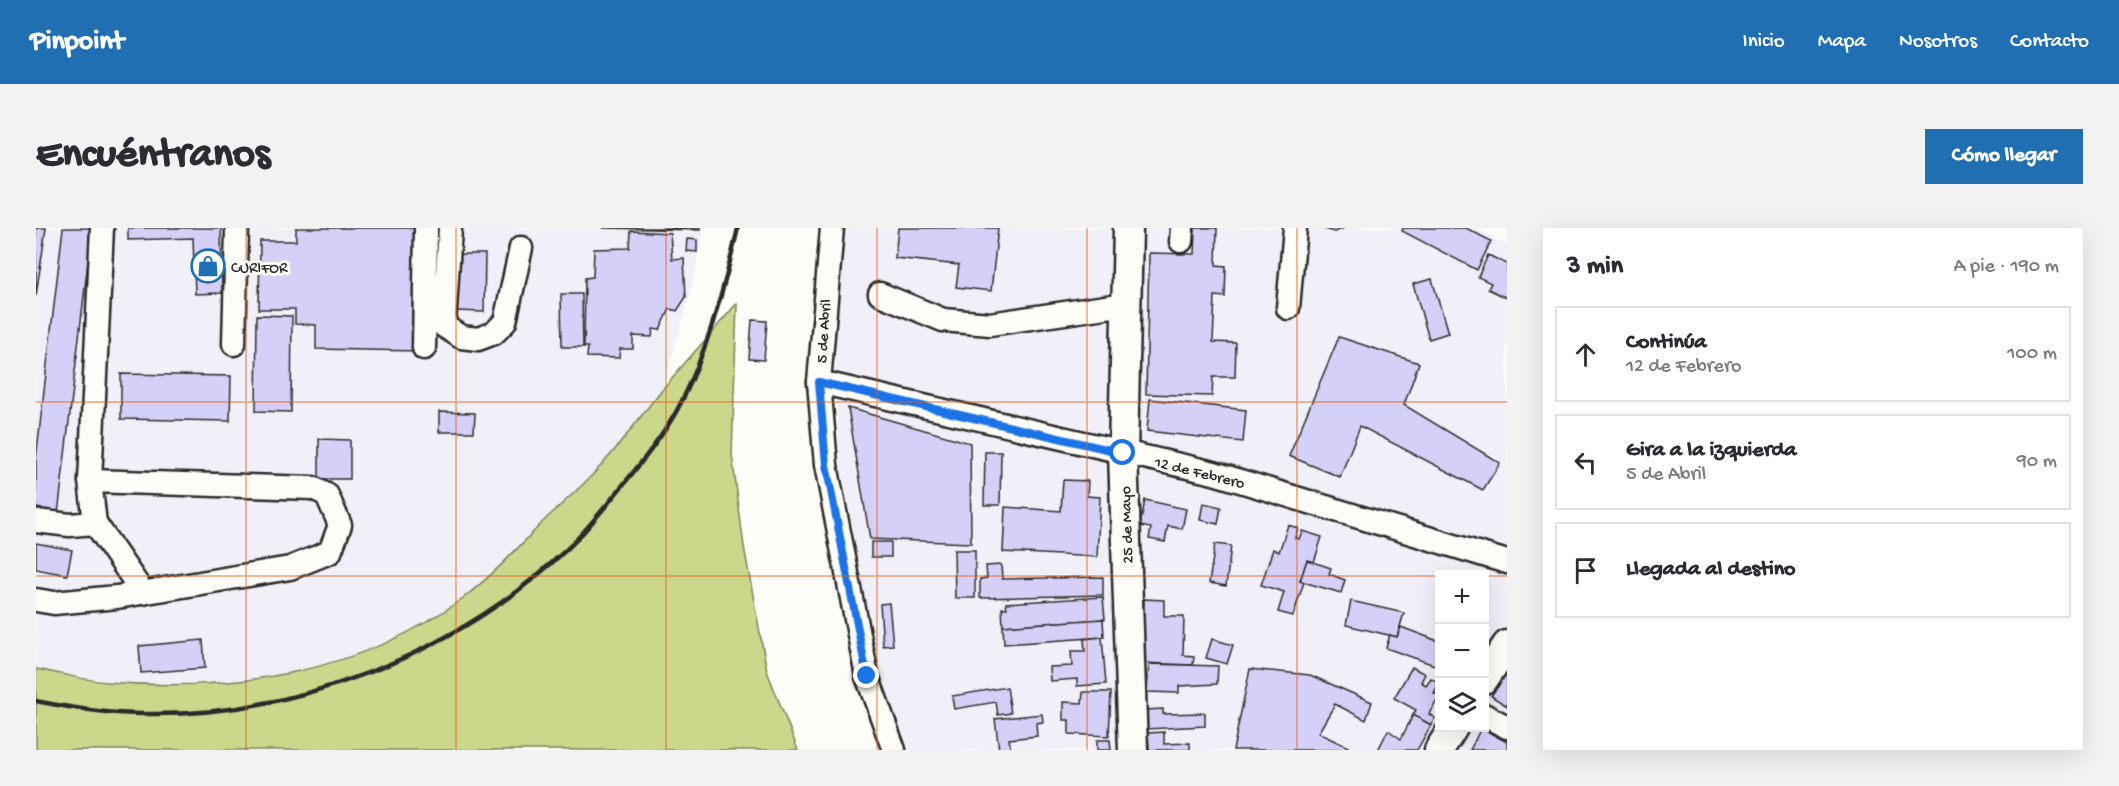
<!DOCTYPE html>
<html lang="es">
<head>
<meta charset="utf-8">
<style>
  body { margin:0; font-family:"Gochi Hand",sans-serif; background:#f2f2f3; color:#2b2b33 }
  .controls { position:absolute; right:18px; bottom:18px; display:grid; overflow:hidden; border-radius:0px; box-shadow:0 6px 24px #0002 }
  .controls button { width:54px; height:54px; display:grid; place-items:center; padding:0; border:0; border-bottom:2px solid #e1e1e2; background:#fff; color:#2b2b33; font:30px sans-serif }
  .stop { position:absolute; width:18px; height:18px; margin:-14px; border:4px solid #1a73e8; border-radius:50%; background:#fff }
  .stop.end { background:#1a73e8; border-color:#fff; box-shadow:0 2px 6px #0008 }
  .list { margin:0; padding:0; list-style:none }
  h2 { display:flex; justify-content:space-between; align-items:center; height:78px; margin:0; padding:0 24px; font-size:26px }
  h2 small { font-size:20px; font-weight:400; color:#7c7c81 }
  .list li { display:grid; grid-template-columns:39px 1fr auto; gap:18px; align-items:center; box-sizing:border-box; height:96px; margin:0 12px 12px; padding:0 12px; border:2px solid #e1e1e2; border-radius:0px }
  .list b { display:block; font-size:22px; white-space:nowrap }
  .list p { margin:0; font-size:20px; white-space:nowrap; color:#7c7c81 }
  .list em { font-size:20px; font-style:normal; color:#7c7c81 }
  .icon { flex:none; width:33px; height:33px; fill:none; stroke:currentColor; stroke-width:2; stroke-linecap:round; stroke-linejoin:round }
  .map { position:relative; flex:none; width:1471px; height:522px; overflow:hidden; border-radius:0px }
  header { display:flex; align-items:center; gap:36px; box-sizing:border-box; height:84px; padding:0 30px; background:#1f6fb2; color:#fff }
  header strong { font-size:28px }
  nav { display:flex; gap:33px; margin-inline-start:auto; font-size:21px }
  .intro { display:flex; align-items:center; justify-content:space-between; box-sizing:border-box; height:144px; padding:0 36px }
  h1 { margin:0; font-size:42px }
  .button { padding:15px 27px; border-radius:0px; background:#1f6fb2; color:#fff; font-size:21px; font-weight:700 }
  main { display:flex; gap:36px; padding:0 36px }
  aside { flex:1; background:#fff; border-radius:0px; box-shadow:0 6px 24px #0002 }
  .map>svg:first-child { display:block }
  .built { fill:#f1eff7; fill-rule:evenodd }
  .green { fill:#cbd78b; stroke:#7b815b; stroke-width:1.5 }
  .building { fill:#d4d0f8; stroke:#2b2b2b; stroke-width:1.5 }
  .lines { fill:none; stroke-linecap:round; stroke-linejoin:round }
  .minor-casing { stroke:#2b2b2b; stroke-width:27 }
  .major-casing { stroke:#2b2b2b; stroke-width:33 }
  .minor { stroke:#fdfcf7; stroke-width:22 }
  .major { stroke:#fdfcf7; stroke-width:28 }
  .rail { stroke:#2b2b2b; stroke-width:4.5 }
  .route { stroke:#1a73e8; stroke-width:8 }
  .grid { fill:none; stroke:#e8590c; stroke-width:1.5; stroke-opacity:0.55 }
  .labels { text-anchor:middle; stroke-width:6; stroke-linejoin:round; paint-order:stroke }
  .poi-label { font-size:16px; fill:#2b2b2b; stroke:#fdfcf7; text-anchor:start }
  .street-label { font-size:16px; fill:#2b2b2b; stroke:#fdfcf7 }
</style>
</head>
<body>
<header>
<strong>Pinpoint</strong>
<nav><a>Inicio</a><a>Mapa</a><a>Nosotros</a><a>Contacto</a></nav>
</header>
<div class="intro"><h1>Encuéntranos</h1><a class="button">Cómo llegar</a></div>
<main>
<div class="map">
<svg width="1471" height="522" viewBox="0 0 1471 522">
  <rect width="100%" height="100%" fill="#fdfcf7"/>
  <filter id="ink" filterUnits="userSpaceOnUse"><feTurbulence type="fractalNoise" baseFrequency=".0167" numOctaves="2"/><feDisplacementMap in="SourceGraphic" scale="12" xChannelSelector="R" yChannelSelector="G"/><feConvolveMatrix kernelMatrix="1 2 1 2 8 2 1 2 1" color-interpolation-filters="sRGB"/></filter>
  <g filter="url(#ink)">
    <g class="built">
      <polygon points="0,0 668,0 654,67 626,162 562,241 453,350 425,372 395,391 371,405 319,427 247,446 211,452 140,457 69,454 0,441"/>
      <path d="M809 0H1439L1471 17V522H874L844 447 804 233 798 131ZM1404 346H1448V500H1404Z"/>
    </g>
    <path class="green" d="M701 75 696 226 708 319 731 443 762 522H0V441C23 445 48 452 71 454 193 465 327 445 427 370 455 349 478 324 502 299 521 279 543 262 561 242 584 218 603 190 624 164 649 134 676 105 701 75Z"/>
    <g class="building">
      <polygon points="0,0 10,0 0,68"/>
      <polygon points="27,0 56,0 22,286 0,284 0,231"/>
      <polygon points="92,0 185,0 186,65 159,66 157,10 92,12"/>
      <polygon points="260,0 384,0 383,123 280,121 280,97 259,96 259,81 223,81 224,13 260,13"/>
      <polygon points="567,0 664,0 664,2"/>
      <polygon points="862,0 962,0 955,63 920,59 923,37 859,30"/>
      <polygon points="1159,0 1181,0 1180,37 1190,38 1189,69 1179,68 1177,114 1200,115 1199,149 1177,149 1176,168 1110,166 1113,25 1158,26"/>
      <polygon points="1286,0 1308,0 1298,4"/>
      <polygon points="1367,0 1430,0 1455,13 1441,42 1366,3"/>
      <polygon points="595,3 634,5 636,31 648,30 650,69 641,83 634,81 624,102 617,101 616,109 597,108 597,121 584,121 583,130 551,129 552,119 548,119 549,50 557,49 558,21 594,20"/>
      <polygon points="651,11 661,12 661,24 650,23"/>
      <polygon points="421,26 449,26 448,84 420,83"/>
      <polygon points="1452,27 1471,36 1471,70 1452,61 1455,55 1442,49"/>
      <polygon points="1396,51 1412,105 1393,111 1377,56"/>
      <polygon points="525,66 546,66 547,119 526,119"/>
      <polygon points="221,87 256,88 255,184 220,183"/>
      <polygon points="716,92 731,93 728,132 713,131"/>
      <polygon points="1303,109 1383,135 1368,177 1464,235 1447,262 1324,198 1304,249 1253,228"/>
      <polygon points="85,146 195,148 194,193 85,191"/>
      <polygon points="1114,171 1210,182 1207,214 1111,203"/>
      <polygon points="812,180 934,215 935,315 834,311"/>
      <polygon points="403,184 439,185 438,204 403,204"/>
      <polygon points="283,211 314,212 314,251 283,251"/>
      <polygon points="949,224 965,224 964,277 948,277"/>
      <polygon points="1027,252 1052,253 1051,268 1064,269 1061,329 967,324 969,279 1025,283"/>
      <polygon points="1109,272 1150,281 1146,301 1132,298 1129,314 1113,311 1115,300 1104,298"/>
      <polygon points="1167,275 1185,279 1182,296 1164,292"/>
      <polygon points="1252,297 1262,300 1259,310 1263,311 1266,303 1286,309 1278,334 1271,332 1264,353 1268,354 1257,388 1242,384 1248,364 1225,357 1237,321 1243,324"/>
      <rect x="835" y="314" width="20" height="15"/>
      <polygon points="0,315 36,322 31,347 0,341"/>
      <polygon points="1179,316 1195,318 1190,358 1173,355"/>
      <polygon points="918,322 939,322 939,370 919,370"/>
      <polygon points="1271,332 1295,340 1293,346 1309,352 1305,365 1264,353"/>
      <polygon points="965,337 966,351 1067,349 1067,367 944,370 944,351 951,350 950,338"/>
      <polygon points="1067,369 1069,391 967,398 966,380 971,380 970,375"/>
      <polygon points="1108,371 1128,372 1128,388 1148,388 1147,427 1158,428 1157,437 1105,435"/>
      <polygon points="1315,373 1368,385 1361,409 1310,397"/>
      <polygon points="853,375 857,417 847,418 844,376"/>
      <polygon points="1067,391 1068,409 968,416 967,398"/>
      <polygon points="1365,399 1402,413 1404,410 1404,439 1350,420 1354,407 1361,409"/>
      <polygon points="1066,409 1070,456 1041,458 1041,451 1014,453 1013,439 1036,438 1035,423 1049,423 1048,411"/>
      <polygon points="1176,411 1197,417 1191,436 1170,430"/>
      <polygon points="167,412 169,440 105,445 103,418"/>
      <polygon points="1113,436 1182,438 1181,456 1143,458 1143,465 1111,464"/>
      <polygon points="1376,439 1389,446 1385,454 1390,457 1395,450 1403,455 1398,465 1403,468 1393,486 1399,490 1395,497 1377,487 1380,482 1358,470"/>
      <polygon points="1214,441 1274,447 1336,474 1330,492 1299,476 1282,505 1312,519 1311,522 1197,522"/>
      <polygon points="1471,443 1471,478 1455,468"/>
      <polygon points="971,459 975,485 962,487 960,474 918,481 916,468"/>
      <polygon points="1047,464 1075,464 1073,508 1033,506 1033,492 1027,492 1027,474 1046,475"/>
      <polygon points="1127,481 1127,486 1169,485 1169,498 1109,501 1109,482"/>
      <polygon points="1006,486 1007,494 1000,495 1001,508 973,511 975,522 963,522 959,491"/>
      <polygon points="1377,487 1395,497 1381,522 1342,522 1352,502 1365,511"/>
      <polygon points="1445,500 1471,514 1471,522 1434,522"/>
      <polygon points="1128,504 1128,516 1154,515 1154,522 1113,522 1112,505"/>
      <polygon points="1061,512 1074,512 1075,522 1061,522"/>
    </g>
    <g class="lines">
      <g class="minor-casing">
        <g id="minor">
          <polyline points="414,0 408,98 425,109 442,111 458,105 469,94 485,20"/>
          <polyline points="796,0 783,154 790,237 831,448 858,522"/>
          <polyline points="1145,13 1146,0"/>
          <polyline points="844,66 907,92 954,96 1090,76"/>
          <polyline points="1252,80 1259,0"/>
          <polyline points="198,116 201,0"/>
          <polyline points="388,120 390,0"/>
          <polyline points="783,154 1178,245 1471,334"/>
          <polyline points="0,293 34,297 59,295 54,253 66,0"/>
          <polyline points="59,295 107,365"/>
          <polyline points="0,372 18,375 81,369 254,340 294,324 304,297 291,267 277,260 54,253"/>
          <polyline points="1448,487 1471,499"/>
        </g>
      </g>
      <g class="major-casing">
        <g id="major">
          <polyline points="1092,0 1087,225 1097,522"/>
          <polyline points="1448,451 1471,417"/>
          <polyline points="1403,522 1417,500"/>
        </g>
      </g>
      <use href="#minor" class="minor"/>
      <use href="#major" class="major"/>
      <path class="rail" d="M0 473C35 480 72 486 108 486 260 489 421 425 531 321 548 305 563 286 578 268 600 241 623 214 640 184 669 133 689 57 702 0"/>
    </g>
  </g>
  <g class="lines" filter="url(#ink)">
    <polyline class="route" points="831,448 790,237 783,154 1087,225"/>
  </g>
  <path class="grid" d="M210 0V522M420 0V522M630 0V522M841 0V522M1051 0V522M1261 0V522M0 174H1471M0 348H1404M1448 348H1471"/>
  <defs>
    <g id="shop-ring" transform="scale(1.725)"><circle r="9.5" fill="#fdfcf7" stroke="#1f6fb2" stroke-width="1.5"/><path d="M-5-2.5h2.3a2.7 3.5 0 0 1 5.4 0H5L5.5 6h-11ZM-1.5-2.5h3a1.5 2.3 0 0 0-3 0Z" fill="#1f6fb2"/></g>
  </defs>
  <g fill-rule="evenodd">
    <use href="#shop-ring" x="172" y="38"/>
  </g>
  <g class="labels">
    <g class="poi-label">
      <text x="195" y="44">CURIFOR</text>
    </g>
    <g class="street-label">
      <text transform="translate(786 103) rotate(-86)" y="6">5 de Abril</text>
      <text transform="translate(1164 243) rotate(14)" y="6">12 de Febrero</text>
      <text transform="translate(1089 297) rotate(-92)" y="6">25 de Mayo</text>
    </g>
  </g>
</svg>
<div class="controls">
<button>+</button>
<button>−</button>
<button><svg class="icon" aria-label="layers" viewBox="0 0 24 24"><path d="M12 4l9 5-9 5-9-5zM3 14l9 5 9-5"/></svg></button>
</div>
<div class="stop" style="left:1087px;top:225px"></div>
<div class="stop end" style="left:831px;top:448px"></div>
</div>
<aside>
<h2>3 min<small>A pie · 190 m</small></h2>
<ul class="list">
<li><svg class="icon" aria-label="ahead" viewBox="0 0 24 24"><path d="M12 20V5M6 11l6-6 6 6"/></svg><div><b>Continúa</b><p>12 de Febrero</p></div><em>100 m</em></li>
<li><svg class="icon" aria-label="left" viewBox="0 0 24 24"><path d="M17 20v-9H6M10 6l-5 5 5 5"/></svg><div><b>Gira a la izquierda</b><p>5 de Abril</p></div><em>90 m</em></li>
<li><svg class="icon" aria-label="arrive" viewBox="0 0 24 24"><path d="M6 21V4h12l-3 4 3 4H6"/></svg><div><b>Llegada al destino</b></div></li>
</ul>
</aside>
</main>
</body>
</html>
